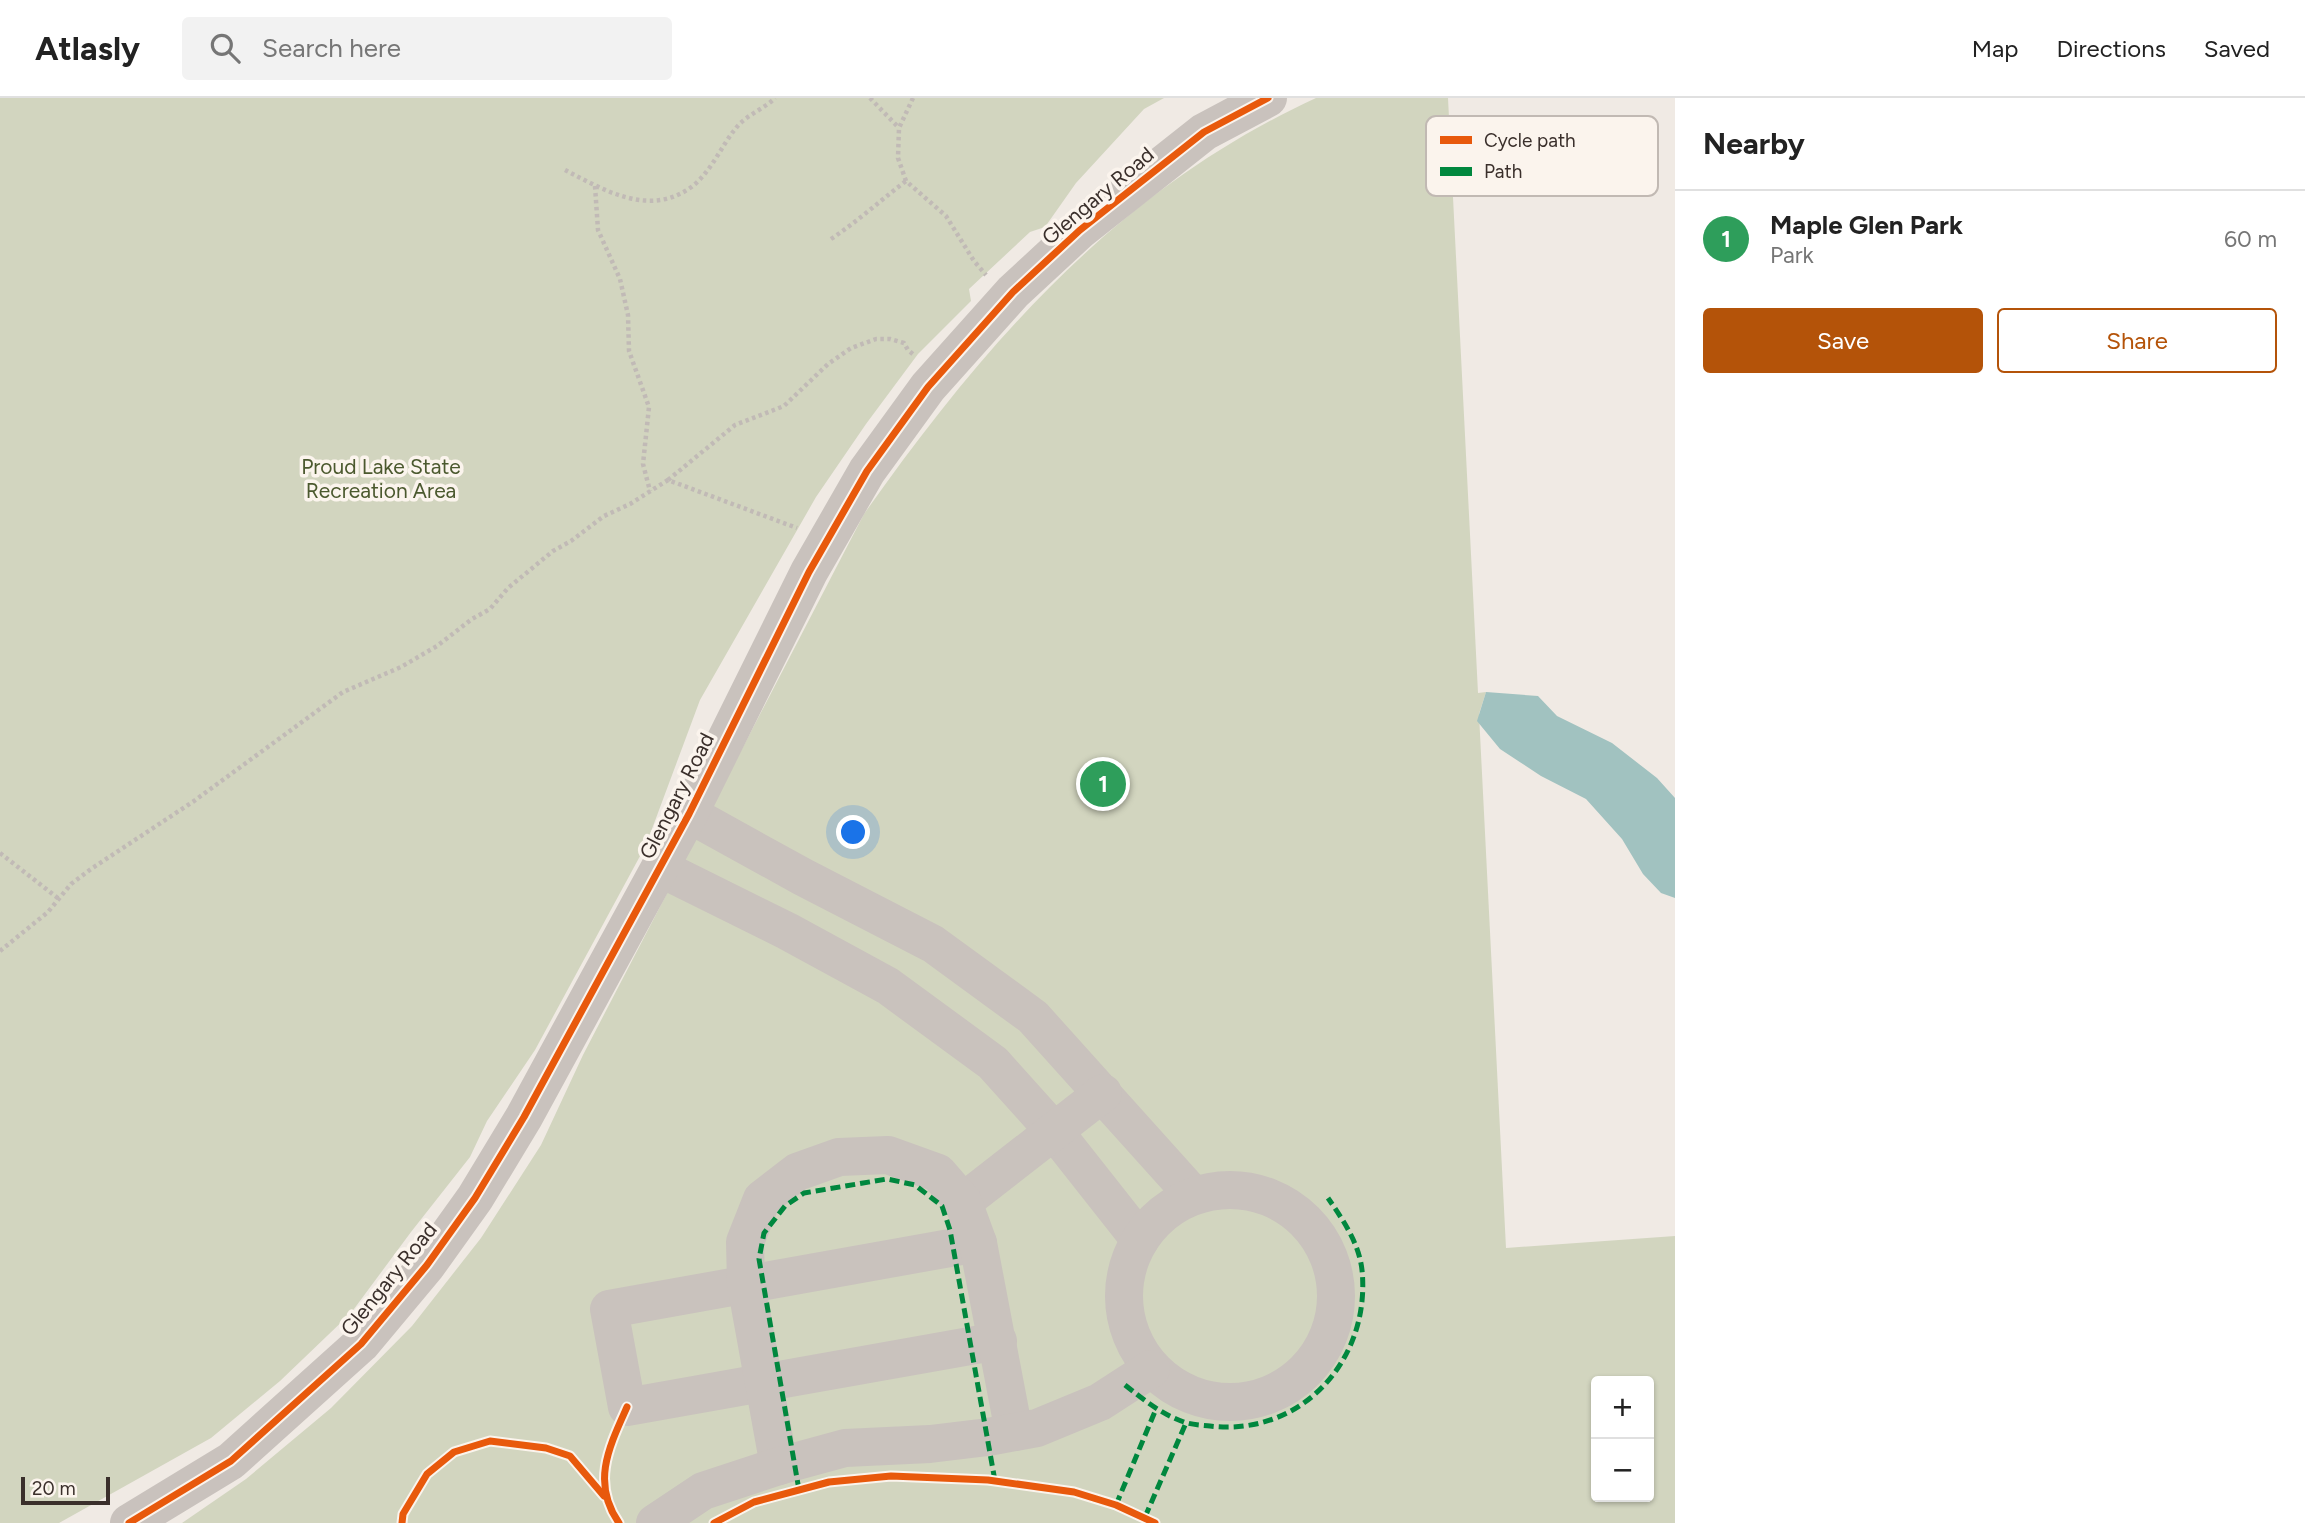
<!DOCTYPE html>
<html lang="en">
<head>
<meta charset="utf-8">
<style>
  body { margin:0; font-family:Figtree,sans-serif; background:#f2f2f2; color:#222 }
  .controls { position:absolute; right:21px; bottom:21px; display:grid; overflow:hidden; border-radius:7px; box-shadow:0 2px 5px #0004 }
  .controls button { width:63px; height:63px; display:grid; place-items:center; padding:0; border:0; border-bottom:2px solid #e0e0e0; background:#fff; color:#222; font:35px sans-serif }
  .scale { position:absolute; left:21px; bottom:18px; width:89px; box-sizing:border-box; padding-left:7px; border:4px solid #3a2f2b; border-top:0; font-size:19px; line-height:24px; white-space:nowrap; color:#3a2f2b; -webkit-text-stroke:5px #fbf4ed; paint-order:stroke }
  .you { position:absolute; left:854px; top:735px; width:24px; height:24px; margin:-18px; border:5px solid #fff; border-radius:50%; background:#1a73e8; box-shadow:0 0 0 10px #1a73e833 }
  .badge { display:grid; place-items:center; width:46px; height:46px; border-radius:50%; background:#b45309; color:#fff; font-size:23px; font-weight:700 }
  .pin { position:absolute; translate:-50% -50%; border:4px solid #fff; box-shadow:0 2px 7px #0006 }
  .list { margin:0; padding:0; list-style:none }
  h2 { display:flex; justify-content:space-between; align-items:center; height:91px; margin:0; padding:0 28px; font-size:30px }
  h2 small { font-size:23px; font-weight:400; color:#767676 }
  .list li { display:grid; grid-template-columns:46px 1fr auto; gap:21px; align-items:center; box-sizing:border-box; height:98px; padding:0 28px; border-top:2px solid #e0e0e0 }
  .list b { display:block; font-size:26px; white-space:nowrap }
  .list p { margin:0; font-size:23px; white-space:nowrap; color:#767676 }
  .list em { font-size:23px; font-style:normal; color:#767676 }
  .actions { display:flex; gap:14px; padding:21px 28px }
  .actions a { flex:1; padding:16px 0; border:2px solid #b45309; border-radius:7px; text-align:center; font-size:24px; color:#b45309 }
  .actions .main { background:#b45309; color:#fff }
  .icon { flex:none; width:38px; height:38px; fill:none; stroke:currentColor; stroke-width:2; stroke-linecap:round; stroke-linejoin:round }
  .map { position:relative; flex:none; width:1675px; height:1425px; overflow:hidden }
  header { display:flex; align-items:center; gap:42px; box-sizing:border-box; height:98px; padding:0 35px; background:#fff; border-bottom:2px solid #e0e0e0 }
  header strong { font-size:33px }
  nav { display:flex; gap:38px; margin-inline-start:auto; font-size:24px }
  .search { width:490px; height:63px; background:#f2f2f2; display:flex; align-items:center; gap:18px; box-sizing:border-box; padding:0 24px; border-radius:7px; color:#767676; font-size:26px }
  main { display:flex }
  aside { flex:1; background:#fff }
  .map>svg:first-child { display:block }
  .green { fill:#d2d5bf; fill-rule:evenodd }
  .water { fill:#a1c2c0 }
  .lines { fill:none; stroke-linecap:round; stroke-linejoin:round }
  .path { stroke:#c1bab6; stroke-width:4.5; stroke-dasharray:3.5 3.5; stroke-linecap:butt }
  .minor { stroke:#c9c2bd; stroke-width:38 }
  .quiet { stroke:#00873e; stroke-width:5; stroke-dasharray:10 5; stroke-linecap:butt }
  .cycleway-casing { stroke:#fbf4ed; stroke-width:11 }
  .cycleway { stroke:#e8590c; stroke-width:7 }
  .labels { text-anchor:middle; stroke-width:7; stroke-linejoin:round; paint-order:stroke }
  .street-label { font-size:21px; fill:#3a2f2b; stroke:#fbf4ed }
  .park-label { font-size:21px; fill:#4b592e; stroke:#fbf4ed }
  .key { fill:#fbf4ed; stroke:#c1b9b3; stroke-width:2 }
  .key-label { font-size:19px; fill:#3a2f2b }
</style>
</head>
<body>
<header>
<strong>Atlasly</strong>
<div class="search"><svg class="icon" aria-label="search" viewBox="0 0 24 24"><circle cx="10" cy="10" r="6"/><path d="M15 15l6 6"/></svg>Search here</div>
<nav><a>Map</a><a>Directions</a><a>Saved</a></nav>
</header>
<main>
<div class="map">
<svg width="1675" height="1425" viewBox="0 0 1675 1425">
  <rect width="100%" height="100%" fill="#f0eae4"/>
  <g class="green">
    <polygon points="0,0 1164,0 1144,11 1076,85 1045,129 1030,134 969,191 971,203 918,256 866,326 816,399 700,602 646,747 535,952 487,1023 470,1059 411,1134 351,1215 280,1283 211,1340 59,1425 0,1425"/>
    <path d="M1316 0H1448L1478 595 1486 594 1479 616 1506 1150 1675 1138V1425H182L246 1381 331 1310 412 1228 481 1140 541 1047 583 957 864 416C987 242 1119 91 1316 0ZM1596 1283H1649V1399H1596Z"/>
  </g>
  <polygon class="water" points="1486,594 1538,598 1557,618 1612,645 1657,680 1675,700 1675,800 1661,795 1643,776 1622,741 1586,701 1541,678 1500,651 1477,623"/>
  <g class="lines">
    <g class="path">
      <polyline points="870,0 899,30"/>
      <polyline points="913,0 899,30 898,60 906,83 946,118 974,163 986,177"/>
      <path d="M565 72C604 92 648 119 690 90 711 75 721 48 736 30 746 17 764 11 775 0"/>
      <polyline points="595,88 598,132 620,181 628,217 629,253 649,309 643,366 650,393"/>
      <path d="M831 141C858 123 881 102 906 83"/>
      <polyline points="668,382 735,327 784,308 828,266 851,250 876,241 890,241 904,245 908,252 914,257"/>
      <polyline points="0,755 59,801"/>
      <polyline points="0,853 48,814 71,786 91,771 194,703 343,594 401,569 437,548 472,521 490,511 508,490 553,453 571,443 604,418 630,406 668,382 797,430"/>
    </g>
    <g class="minor">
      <polyline points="689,716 803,779 933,846 1033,919 1193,1097"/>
      <polyline points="660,770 787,833 888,888 993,965 1054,1033 1140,1142"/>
      <circle cx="1230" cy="1198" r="106"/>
      <polyline points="963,1104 1103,995"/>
      <polyline points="978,1145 609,1211 627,1309 998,1243"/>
      <polyline points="779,1368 746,1186 745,1144 762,1101 797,1074 839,1059 888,1057 938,1075 963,1104 978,1145 1014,1334"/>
      <polyline points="129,1425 231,1363 361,1246 427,1167 475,1100 524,1019 689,716 809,474 867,373 928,289 1013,194 1080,132 1204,34 1268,0"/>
      <polyline points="655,1425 703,1393 779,1368 845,1350 930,1346 988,1339 1037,1330 1100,1304 1151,1271"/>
    </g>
    <g class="quiet">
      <path d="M1125 1287C1144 1302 1161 1316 1184 1324 1192 1327 1202 1327 1210 1328 1302 1339 1371 1261 1362 1172 1359 1145 1343 1122 1328 1100"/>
      <polyline points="799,1392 759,1161 764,1135 785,1108 804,1095 887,1081 915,1087 942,1108 950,1132 995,1383"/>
      <polyline points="1116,1407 1156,1311"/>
      <polyline points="1145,1419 1186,1325"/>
    </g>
    <g class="cycleway-casing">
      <g id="cycleway">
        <polyline points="129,1425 231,1363 361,1246 427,1167 475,1100 524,1019 689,716 809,474 867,373 928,289 1013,194 1080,132 1204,34 1268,0"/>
        <polyline points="402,1425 403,1416 427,1376 454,1354 490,1343 546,1350 570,1358 604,1398"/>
        <path d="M619 1425C591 1385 609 1349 627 1309"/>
        <polyline points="714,1425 754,1404 829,1384 891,1378 988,1382 1074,1394 1116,1407 1155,1425"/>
      </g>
    </g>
    <use href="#cycleway" class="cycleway"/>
  </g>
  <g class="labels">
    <g class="street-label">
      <text transform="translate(1098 98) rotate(-40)" y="7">Glengary Road</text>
      <text transform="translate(677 698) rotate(-63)" y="7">Glengary Road</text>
      <text transform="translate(389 1181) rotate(-51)" y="7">Glengary Road</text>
    </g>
    <g class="park-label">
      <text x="381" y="376">Proud Lake State<tspan x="381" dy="24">Recreation Area</tspan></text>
    </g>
  </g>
  <rect x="1426" y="18" width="232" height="80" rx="10" class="key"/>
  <rect x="1440" y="38" width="32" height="8" fill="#e8590c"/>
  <rect x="1440" y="69" width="32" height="9" fill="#00873e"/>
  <g class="key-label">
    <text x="1484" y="49">Cycle path</text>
    <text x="1484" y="80">Path</text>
  </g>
</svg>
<div class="controls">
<button>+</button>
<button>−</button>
</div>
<div class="scale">20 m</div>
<div class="you"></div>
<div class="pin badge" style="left:1103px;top:686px;background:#2e9e5b">1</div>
</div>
<aside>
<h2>Nearby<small></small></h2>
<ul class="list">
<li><span class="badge" style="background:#2e9e5b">1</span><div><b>Maple Glen Park</b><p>Park</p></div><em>60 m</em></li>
</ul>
<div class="actions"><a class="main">Save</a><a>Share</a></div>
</aside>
</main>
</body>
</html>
